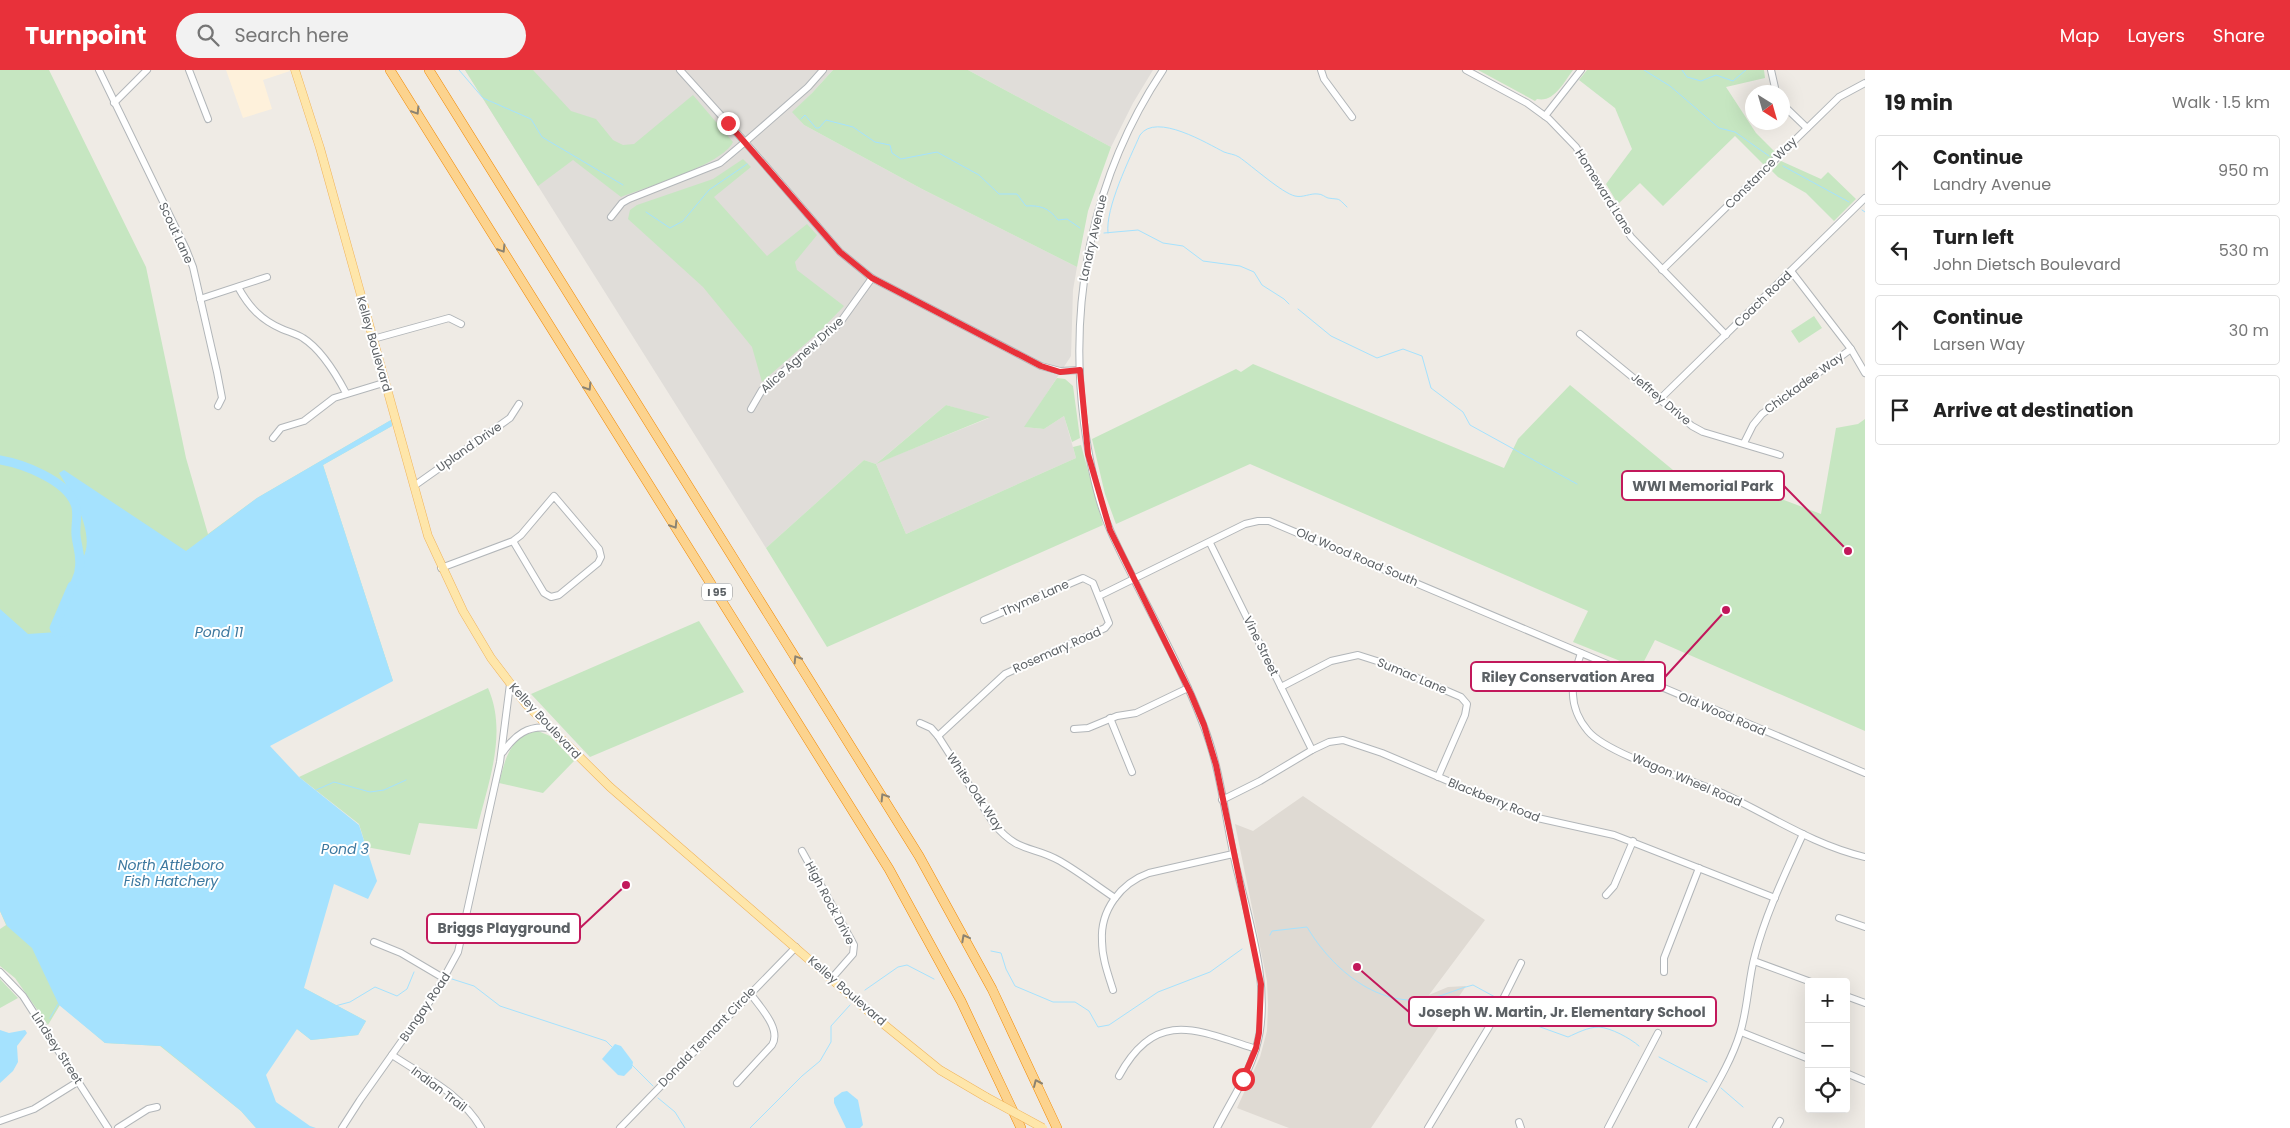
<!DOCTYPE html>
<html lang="en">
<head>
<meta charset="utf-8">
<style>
  body { margin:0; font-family:Poppins,sans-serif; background:#f2f2f2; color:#222 }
  .controls { position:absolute; right:15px; bottom:15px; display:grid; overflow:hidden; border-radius:5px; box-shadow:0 5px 20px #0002 }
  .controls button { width:45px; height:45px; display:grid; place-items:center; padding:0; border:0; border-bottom:1px solid #e0e0e0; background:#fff; color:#222; font:25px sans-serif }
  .compass { position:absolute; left:1745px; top:15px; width:45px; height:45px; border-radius:50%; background:#fff; box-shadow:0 5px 20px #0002; rotate:143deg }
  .stop { position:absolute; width:15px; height:15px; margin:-11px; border:4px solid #e8313a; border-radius:50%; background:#fff }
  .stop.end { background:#e8313a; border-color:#fff; box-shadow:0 1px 5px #0008 }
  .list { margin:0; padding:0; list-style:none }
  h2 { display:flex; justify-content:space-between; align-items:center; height:65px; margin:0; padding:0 20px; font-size:21px }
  h2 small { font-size:16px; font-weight:400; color:#767676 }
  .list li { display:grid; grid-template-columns:32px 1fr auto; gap:15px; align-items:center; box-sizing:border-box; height:70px; margin:0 10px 10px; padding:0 10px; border:1px solid #e0e0e0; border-radius:5px }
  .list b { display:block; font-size:19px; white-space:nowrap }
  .list p { margin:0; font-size:16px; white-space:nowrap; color:#767676 }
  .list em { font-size:16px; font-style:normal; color:#767676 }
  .icon { flex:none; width:28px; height:28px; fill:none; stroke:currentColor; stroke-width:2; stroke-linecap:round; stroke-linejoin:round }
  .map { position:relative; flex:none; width:1865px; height:1058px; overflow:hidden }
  header { display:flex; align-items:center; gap:30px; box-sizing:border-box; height:70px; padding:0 25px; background:#e8313a; color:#fff }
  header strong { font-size:24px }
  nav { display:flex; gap:28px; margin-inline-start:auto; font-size:18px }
  .search { width:350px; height:45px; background:#f2f2f2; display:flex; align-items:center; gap:12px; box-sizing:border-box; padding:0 18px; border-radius:28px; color:#767676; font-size:19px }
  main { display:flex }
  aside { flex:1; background:#fff }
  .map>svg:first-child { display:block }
  .commercial { fill:#fef1db }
  .industrial { fill:#e0ddd9; fill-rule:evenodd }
  .education { fill:#dfdad3 }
  .green { fill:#c6e6c1 }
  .water { fill:#a5e2fe }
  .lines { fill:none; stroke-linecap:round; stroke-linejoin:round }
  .stream { stroke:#a5e2fe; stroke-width:1 }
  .river { stroke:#a5e2fe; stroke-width:9 }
  .minor-casing { stroke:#b2b6b9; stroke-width:8 }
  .major-casing { stroke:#f0b45c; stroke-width:9 }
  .highway-casing { stroke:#f18902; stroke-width:10 }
  .minor { stroke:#fff; stroke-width:6 }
  .major { stroke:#fee6aa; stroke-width:8 }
  .highway { stroke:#fcd38e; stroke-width:9 }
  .major-bridge-casing { stroke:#f0b45c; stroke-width:9; stroke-linecap:butt }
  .major-bridge { stroke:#fee6aa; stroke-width:8 }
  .oneway { stroke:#8c8371 }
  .route { stroke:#e8313a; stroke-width:6 }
  .labels { text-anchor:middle; stroke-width:4; stroke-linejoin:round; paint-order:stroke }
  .shield { fill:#fff; stroke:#8d9093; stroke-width:1 }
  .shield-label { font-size:11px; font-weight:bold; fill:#5c6165 }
  .street-label { font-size:12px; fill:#5c6165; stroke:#fff }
  .water-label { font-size:14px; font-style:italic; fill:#3c789f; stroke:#fff }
  .leader { fill:none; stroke:#c2185b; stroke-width:2 }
  .callout-dot { fill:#c2185b; stroke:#fff; stroke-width:2 }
  .callout { fill:#fff; stroke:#c2185b; stroke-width:2 }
  .callout-label { font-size:14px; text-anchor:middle; font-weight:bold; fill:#5c6165 }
</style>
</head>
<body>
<header>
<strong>Turnpoint</strong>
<div class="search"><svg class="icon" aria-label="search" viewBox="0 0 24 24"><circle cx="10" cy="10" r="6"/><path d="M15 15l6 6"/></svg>Search here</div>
<nav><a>Map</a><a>Layers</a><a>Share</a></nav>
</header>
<main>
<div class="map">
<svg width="1865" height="1058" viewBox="0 0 1865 1058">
  <rect width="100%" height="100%" fill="#efebe5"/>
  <polygon class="commercial" points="226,0 289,0 290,1 263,10 272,39 243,48"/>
  <g class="industrial">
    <path d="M465 0H833L812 23 793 42 804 55 922 119 1077 197 1073 220 1071 286 1025 357 1044 359 1064 346 1076 388 906 464 876 394 864 390 766 478ZM946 335 989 348 877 393Z"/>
    <polygon points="968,0 1153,0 1133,33 1111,77"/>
  </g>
  <polygon class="education" points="1303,726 1485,850 1429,925 1448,917 1466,916 1371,1058 1289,1058 1237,1038 1260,987 1267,961 1268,935 1267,911 1235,754 1253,761"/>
  <g class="green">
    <polygon points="0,0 49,0 146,197 186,388 208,464 257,428 391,350 392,356 323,395 393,611 246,507 302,917 366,951 358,965 311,970 297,959 229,973 256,1058 241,1041 160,976 105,973 60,935 48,955 15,908 0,896 0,859 6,855 0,841"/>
    <path d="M465 0H533L571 41 596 49 613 70 623 75 634 74 693 25 733 72C722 95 646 117 621 127L573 90 538 116Z"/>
    <polygon points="833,0 968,0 1111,77 1088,141 1077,197 922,119 804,55 792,42 812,23"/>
    <path d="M1478 0H1573C1564 12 1554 33 1537 29L1535 31Z"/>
    <polygon points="1587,0 1764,0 1765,8 1726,17 1756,63 1776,83 1764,95 1735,66 1663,136 1640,113 1618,134 1606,114 1632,79 1615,38 1579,10"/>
    <polygon points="743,89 751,97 714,127 767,186 807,154 817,165 795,192 797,200 844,236 821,260 762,312 752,277 703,217 628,149 630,140 637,135 713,109"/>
    <polygon points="1781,91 1821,109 1828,102 1856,129 1834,151 1806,123 1778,107 1772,101"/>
    <polygon points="1814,246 1822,258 1799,273 1791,261"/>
    <polygon points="1253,294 1504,398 1518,369 1570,315 1673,400 1747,416 1821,444 1836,358 1858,354 1865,349 1865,661 1655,570 1640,599 1573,572 1588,541 1250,394 1116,454 1105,424 1092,369 1236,299 1241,302"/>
    <polygon points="1057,308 1065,309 1073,316 1080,368 1072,372 1064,346 1044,359 1024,357"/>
    <polygon points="946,335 990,347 876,394 906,464 1076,388 1073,377 1081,375 1103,455 827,577 766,478 864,390 876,394"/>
    <polygon points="699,551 744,622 590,687 531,624"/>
    <path d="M488 618C508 663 488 713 477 759L419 753 410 785 366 777 359 754 299 707Z"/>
    <path d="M538 661 550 666 574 691 543 723 499 713C505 690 510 665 538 661Z"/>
    <polygon points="0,909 18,928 0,938"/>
  </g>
  <g class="water">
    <path d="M391 350 392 356 323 395 393 611 270 676 299 707 359 755 377 811 368 829 334 814 304 918 366 951 358 965 311 970 297 959 266 1005 276 1032 310 1056 316 1058H256L241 1041 161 976 105 973 59 935 32 878 7 856 0 841V539L28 564 57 562V554C63 535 69 515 77 495 79 490 84 488 85 483 93 459 71 422 59 403L64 400 186 481 257 428Z"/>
    <polygon points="0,960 9,963 25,960 27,963 17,976 18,992 13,1001 0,1013"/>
    <polygon points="615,974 621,976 633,992 632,998 624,1006 618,1005 602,989"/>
    <polygon points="847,1021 858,1030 863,1055 860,1058 846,1058 834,1033 834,1028 842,1022"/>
  </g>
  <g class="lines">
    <g class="stream">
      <polyline points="459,0 483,28 531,49 542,67 623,115"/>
      <polyline points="1644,0 1670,16 1719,58 1735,62 1769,86"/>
      <polyline points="1682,0 1687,7 1701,11 1716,5 1733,11 1746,0"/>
      <path d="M801 49 805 45 816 58H819L826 50 853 57 875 72 890 75 892 83 901 89 937 82 979 105 999 124H1017L1026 136C1040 135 1049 138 1058 150L1067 149 1080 158"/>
      <polyline points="1783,96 1849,132"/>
      <polyline points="1862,140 1865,142"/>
      <polyline points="646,142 670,158 683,151 709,120 747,94"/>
      <polyline points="1104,163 1138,160 1163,173 1183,176 1203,191 1240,196 1254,202 1262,215 1284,229 1289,234"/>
      <path d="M1108 163C1105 138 1130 88 1140 65 1156 42 1208 74 1224 82 1229 84 1234 84 1239 87 1252 96 1282 123 1295 126 1303 128 1310 123 1318 124 1322 124 1325 127 1328 128 1341 130 1337 127 1347 137"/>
      <polyline points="1298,239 1331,266 1377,288 1403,279 1422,286 1431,318 1463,342 1470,355 1577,414"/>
      <polyline points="77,444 81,444"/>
      <polyline points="316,720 334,712 370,722 384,720 406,710"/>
      <path d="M1270 865 1272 861 1307 857C1332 899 1379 940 1432 928 1446 925 1459 918 1473 915L1495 927"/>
      <polyline points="991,881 1001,883 1006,899 1015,916 1053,932 1075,932 1089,941 1098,957 1109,955 1158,922 1210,902 1242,879"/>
      <polyline points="452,909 474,916 500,936 606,971 612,977"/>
      <polyline points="865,920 898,897 907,895 934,909"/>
      <path d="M1510 935 1530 944 1532 954 1568 967C1577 963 1588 957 1599 957 1611 958 1630 968 1639 976"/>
      <polyline points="335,936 350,932 375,917 397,926 407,919 414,902"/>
      <polyline points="50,948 58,934"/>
      <polyline points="1659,987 1707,1012"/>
      <polyline points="632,995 653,1016"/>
      <polyline points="1721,1018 1743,1037"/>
      <polyline points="658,1028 675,1042 685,1058"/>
      <polyline points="750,1058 802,1006 820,991 831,972 831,956 850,935"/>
    </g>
    <g class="river">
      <path d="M0 390C23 394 66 410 75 434 79 443 75 455 76 465 77 477 82 487 79 500"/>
      <polyline points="66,561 57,563 54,558 72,516"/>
    </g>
    <g class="minor-casing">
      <g id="minor">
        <polyline points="99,0 186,179 193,197 217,302 222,328 218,336"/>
        <polyline points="189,0 208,49"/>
        <polyline points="823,0 808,17 745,72 840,182 872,208 1041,296 1060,301 1080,300"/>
        <path d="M1163 0C1093 105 1068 229 1084 353 1089 389 1096 428 1111 462 1140 526 1178 588 1203 654 1221 699 1225 749 1236 796 1249 850 1273 923 1256 978 1248 1006 1230 1032 1217 1058"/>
        <polyline points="1321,0 1324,9 1352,47"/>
        <polyline points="1466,0 1527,33 1549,49 1576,77 1631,167 1726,265"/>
        <polyline points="1771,0 1776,22"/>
        <polyline points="114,33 147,0"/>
        <polyline points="1782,34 1807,58"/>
        <polyline points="1545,46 1581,0"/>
        <polyline points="611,147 622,133 629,129 720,93 745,72 680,0"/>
        <polyline points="1662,200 1839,27 1865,13"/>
        <polyline points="1791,201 1851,279 1865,303"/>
        <path d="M238 217C249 237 261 250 282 259 289 262 297 264 303 268 322 280 336 304 346 323"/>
        <polyline points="200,229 267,207"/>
        <polyline points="1580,264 1692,356 1703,362 1780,385"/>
        <polyline points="373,269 449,248 461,254"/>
        <polyline points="1661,328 1865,128"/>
        <polyline points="751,339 762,320 839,254 872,208"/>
        <polyline points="273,368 281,358 304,351 334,328 380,314 386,317"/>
        <polyline points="1744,373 1753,355 1762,344 1851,279"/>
        <polyline points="414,416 510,348 519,334"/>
        <polyline points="1210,473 1312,680"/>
        <polyline points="441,498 513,471 521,465 554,426 599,479 601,487 598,493 559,525 551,527 544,523 513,471"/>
        <polyline points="1099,526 1245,454 1258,451 1269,451 1865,703"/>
        <path d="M1581 583C1571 612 1567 636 1588 661 1607 684 1692 710 1722 723 1770 745 1813 775 1865 787"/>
        <polyline points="1281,617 1331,591 1358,585 1380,592 1461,627 1467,634 1465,645 1438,707"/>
        <polyline points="1110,648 1132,702"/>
        <path d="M920 653 931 658 938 666 994 754C1019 784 1032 775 1060 791 1079 802 1097 816 1115 828"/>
        <polyline points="1074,659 1088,658 1117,646 1136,643 1188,618"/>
        <polyline points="938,666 1005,604 1105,558 1109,553 1093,513 1083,508 984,550"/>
        <path d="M503 682C515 665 528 655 549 658"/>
        <polyline points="1222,730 1260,711 1312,680 1329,672 1343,670 1382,683 1533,747 1614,765 1775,828"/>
        <polyline points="802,781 854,875 853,884 832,908"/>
        <polyline points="1606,825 1614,816 1633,771"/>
        <polyline points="1839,848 1865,857"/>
        <polyline points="374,872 401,883 445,909"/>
        <polyline points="1754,891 1811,912"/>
        <polyline points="0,902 23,926 108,1058"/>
        <polyline points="1664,902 1664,888 1699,798"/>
        <path d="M1113 920C1108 904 1102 888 1102 871 1100 840 1121 813 1149 803L1233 784"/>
        <polyline points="1846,926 1865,933"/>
        <polyline points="1741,962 1809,989"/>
        <path d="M392 985C422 1005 463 1025 481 1058"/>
        <polyline points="1846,1003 1865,1011"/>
        <path d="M1119 1006C1156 938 1197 960 1256 979"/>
        <path d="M737 1013 772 975C782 959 759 936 750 923"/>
        <polyline points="0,1051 34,1039 79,1011"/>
        <polyline points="1519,1052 1521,1058"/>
        <polyline points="118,1058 148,1039 157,1037"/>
        <polyline points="342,1058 360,1030 435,924 458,882 500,692 510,614"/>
        <polyline points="620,1058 796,877"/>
        <polyline points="1428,1058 1489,957 1521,893"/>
        <polyline points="1608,1058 1658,963"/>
        <path d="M1692 1058C1708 1028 1730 996 1740 963 1748 938 1748 910 1755 885 1766 843 1785 804 1803 764"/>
        <polyline points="1776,1058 1780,1051"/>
      </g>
    </g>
    <g class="major-casing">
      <polyline id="major" points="295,0 320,78 428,466 463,541 491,588 526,634 610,717 881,952 940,1000 986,1027"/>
    </g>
    <g class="highway-casing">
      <g id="highway">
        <polyline points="390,0 889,799 961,931 1021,1058"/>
        <polyline points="429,0 919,786 992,919 1057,1058"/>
      </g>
    </g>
    <use href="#minor" class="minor"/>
    <use href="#major" class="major"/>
    <use href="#highway" class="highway"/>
    <g class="major-bridge-casing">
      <polyline id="major-bridge" points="986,1027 1043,1058"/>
    </g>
    <use href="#major-bridge" class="major-bridge"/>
  </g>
  <defs><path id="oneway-chevron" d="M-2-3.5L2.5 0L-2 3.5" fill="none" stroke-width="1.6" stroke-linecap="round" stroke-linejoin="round" transform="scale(1.25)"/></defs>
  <g class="oneway">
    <use href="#oneway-chevron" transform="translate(416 41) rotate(58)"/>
    <use href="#oneway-chevron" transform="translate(502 179) rotate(58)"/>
    <use href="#oneway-chevron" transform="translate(588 317) rotate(58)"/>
    <use href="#oneway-chevron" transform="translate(674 455) rotate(58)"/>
    <use href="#oneway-chevron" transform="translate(797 589) rotate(-122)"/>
    <use href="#oneway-chevron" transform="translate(884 727) rotate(-122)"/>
    <use href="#oneway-chevron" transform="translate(965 868) rotate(-118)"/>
    <use href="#oneway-chevron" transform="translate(1037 1013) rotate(-114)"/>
  </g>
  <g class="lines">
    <polyline class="route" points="728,53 840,182 872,208 1041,296 1060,302 1080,300 1088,384 1110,460 1191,624 1204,655 1216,695 1261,914 1259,963 1256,978 1243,1009"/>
  </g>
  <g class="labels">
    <rect class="shield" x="702" y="513.5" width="30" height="17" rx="4"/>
    <g class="shield-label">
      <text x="717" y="526">I 95</text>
    </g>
    <g class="street-label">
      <text transform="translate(1761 103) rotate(-45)" y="4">Constance Way</text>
      <text transform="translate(1604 122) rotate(58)" y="4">Homeward Lane</text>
      <text transform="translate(176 163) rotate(65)" y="4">Scout Lane</text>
      <text transform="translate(1093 168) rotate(-77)" y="4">Landry Avenue</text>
      <text transform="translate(1763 229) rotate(-44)" y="4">Coach Road</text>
      <text transform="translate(374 274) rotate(74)" y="4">Kelley Boulevard</text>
      <text transform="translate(802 285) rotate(-42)" y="4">Alice Agnew Drive</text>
      <text transform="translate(1804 313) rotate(-36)" y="4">Chickadee Way</text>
      <text transform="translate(1661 329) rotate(40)" y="4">Jeffrey Drive</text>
      <text transform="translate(469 377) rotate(-35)" y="4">Upland Drive</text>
      <text transform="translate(1357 487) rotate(23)" y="4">Old Wood Road South</text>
      <text transform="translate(1035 528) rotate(-24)" y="4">Thyme Lane</text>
      <text transform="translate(1261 576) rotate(64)" y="4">Vine Street</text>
      <text transform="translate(1057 580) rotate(-24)" y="4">Rosemary Road</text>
      <text transform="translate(1412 606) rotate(23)" y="4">Sumac Lane</text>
      <text transform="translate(1722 644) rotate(23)" y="4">Old Wood Road</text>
      <text transform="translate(545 651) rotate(47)" y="4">Kelley Boulevard</text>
      <text transform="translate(1687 710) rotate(23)" y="4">Wagon Wheel Road</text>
      <text transform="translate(975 722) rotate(56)" y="4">White Oak Way</text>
      <text transform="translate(1494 730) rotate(22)" y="4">Blackberry Road</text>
      <text transform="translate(830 833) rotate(62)" y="4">High Rock Drive</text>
      <text transform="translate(847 921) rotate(41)" y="4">Kelley Boulevard</text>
      <text transform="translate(425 937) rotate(-56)" y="4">Bungay Road</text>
      <text transform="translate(707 967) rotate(-46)" y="4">Donald Tennant Circle</text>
      <text transform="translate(57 978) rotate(57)" y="4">Lindsey Street</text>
      <text transform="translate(439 1019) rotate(37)" y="4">Indian Trail</text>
    </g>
    <g class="water-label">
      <text x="219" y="567">Pond 11</text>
      <text x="345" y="784">Pond 3</text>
      <text x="171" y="800">North Attleboro<tspan x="171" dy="16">Fish Hatchery</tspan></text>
    </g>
  </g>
  <path class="leader" d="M1848 481L1784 416M1726 540L1665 607M626 815L580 858M1357 897L1409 942"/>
  <g class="callout-dot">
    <circle cx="1848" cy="481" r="5"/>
    <circle cx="1726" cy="540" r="5"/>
    <circle cx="626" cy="815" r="5"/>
    <circle cx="1357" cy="897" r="5"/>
  </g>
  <g class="callout">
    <rect x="1622" y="401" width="162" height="29" rx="5"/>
    <rect x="1471" y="592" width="194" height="29" rx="5"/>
    <rect x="427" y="844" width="153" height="29" rx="5"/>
    <rect x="1409" y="927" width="307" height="29" rx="5"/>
  </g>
  <g class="callout-label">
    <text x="1703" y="421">WWI Memorial Park</text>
    <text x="1568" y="612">Riley Conservation Area</text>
    <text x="504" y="863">Briggs Playground</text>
    <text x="1562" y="947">Joseph W. Martin, Jr. Elementary School</text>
  </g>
</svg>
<div class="controls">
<button>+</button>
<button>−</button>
<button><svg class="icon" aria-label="locate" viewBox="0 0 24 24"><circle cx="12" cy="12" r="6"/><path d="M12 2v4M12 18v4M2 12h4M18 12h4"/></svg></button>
</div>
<svg class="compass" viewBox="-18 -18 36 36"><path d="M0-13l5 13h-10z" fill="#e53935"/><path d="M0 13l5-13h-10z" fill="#767676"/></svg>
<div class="stop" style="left:1243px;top:1009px"></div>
<div class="stop end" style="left:728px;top:53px"></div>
</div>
<aside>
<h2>19 min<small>Walk · 1.5 km</small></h2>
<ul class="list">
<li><svg class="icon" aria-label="ahead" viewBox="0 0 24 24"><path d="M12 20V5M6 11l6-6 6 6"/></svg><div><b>Continue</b><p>Landry Avenue</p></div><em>950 m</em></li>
<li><svg class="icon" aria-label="left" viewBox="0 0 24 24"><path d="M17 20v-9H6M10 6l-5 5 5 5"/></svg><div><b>Turn left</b><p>John Dietsch Boulevard</p></div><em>530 m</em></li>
<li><svg class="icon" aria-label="ahead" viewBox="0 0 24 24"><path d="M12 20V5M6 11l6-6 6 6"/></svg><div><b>Continue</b><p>Larsen Way</p></div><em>30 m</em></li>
<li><svg class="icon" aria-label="arrive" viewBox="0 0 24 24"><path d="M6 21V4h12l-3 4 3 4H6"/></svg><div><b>Arrive at destination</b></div></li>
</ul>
</aside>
</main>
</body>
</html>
